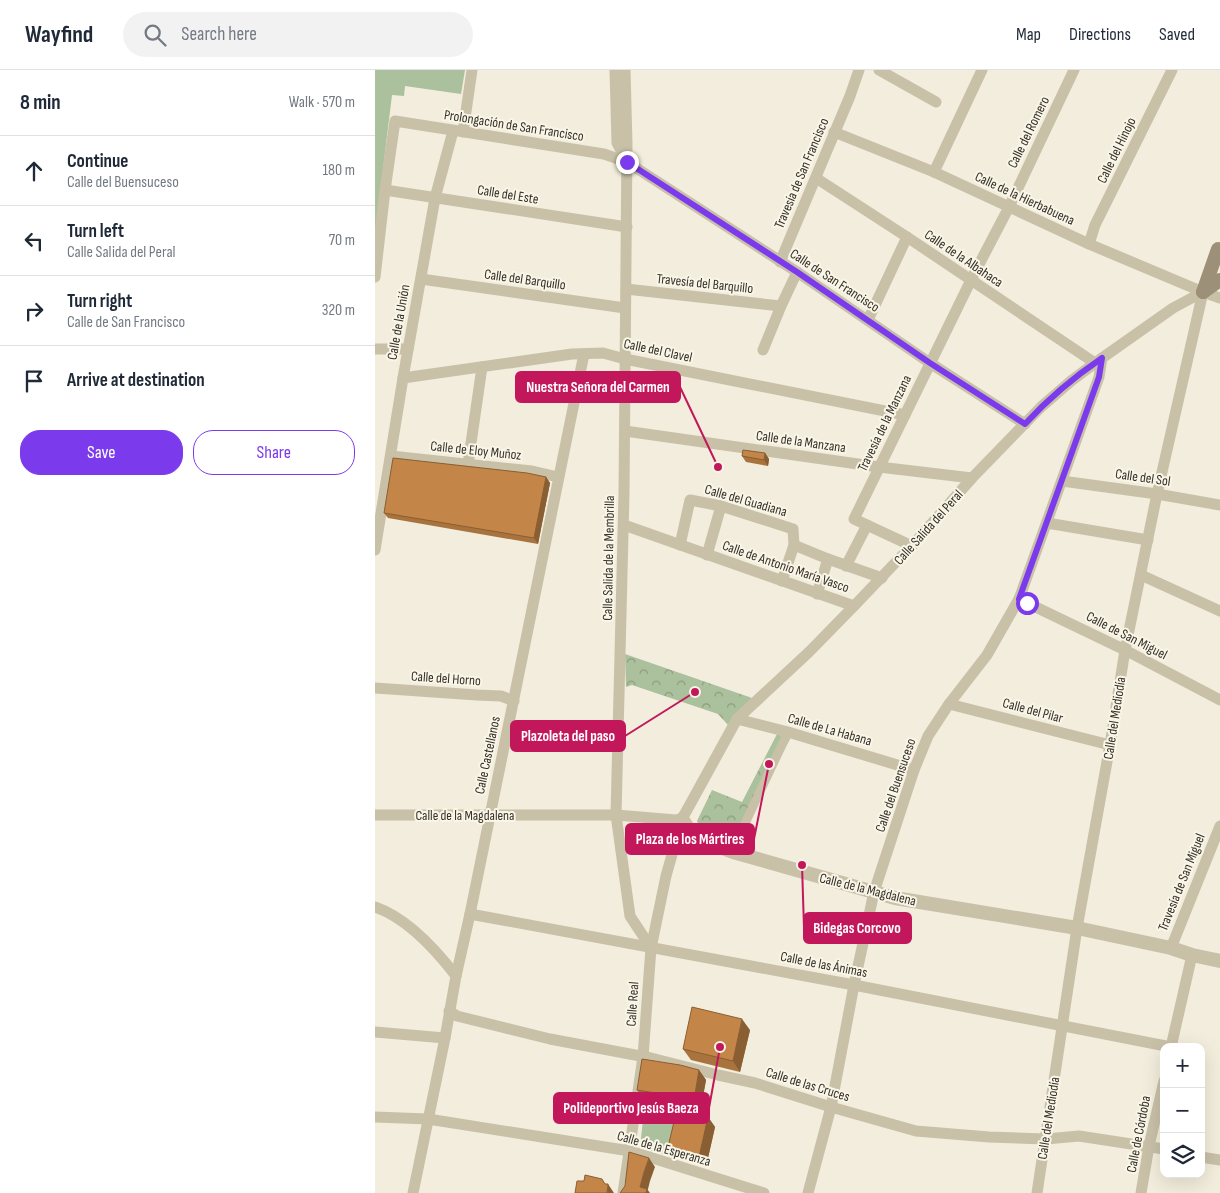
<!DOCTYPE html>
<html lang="en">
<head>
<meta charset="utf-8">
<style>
  body { margin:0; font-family:"Sofia Sans Condensed",sans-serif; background:#f2f2f3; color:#1f2937 }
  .controls { position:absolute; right:15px; bottom:15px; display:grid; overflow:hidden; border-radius:10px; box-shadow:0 5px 20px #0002 }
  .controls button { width:45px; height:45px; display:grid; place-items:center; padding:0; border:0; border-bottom:1px solid #e0e1e3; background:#fff; color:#1f2937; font:25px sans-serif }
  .stop { position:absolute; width:15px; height:15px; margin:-11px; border:4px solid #7c3aed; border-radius:50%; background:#fff }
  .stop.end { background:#7c3aed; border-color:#fff; box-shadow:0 1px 5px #0008 }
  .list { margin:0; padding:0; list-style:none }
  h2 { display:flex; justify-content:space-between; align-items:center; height:65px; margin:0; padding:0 20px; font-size:21px }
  h2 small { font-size:16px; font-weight:400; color:#747a83 }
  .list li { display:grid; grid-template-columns:32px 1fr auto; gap:15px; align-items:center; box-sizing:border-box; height:70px; padding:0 20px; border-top:1px solid #e0e1e3 }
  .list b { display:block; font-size:19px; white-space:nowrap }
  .list p { margin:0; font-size:16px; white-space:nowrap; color:#747a83 }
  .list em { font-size:16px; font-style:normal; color:#747a83 }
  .actions { display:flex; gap:10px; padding:15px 20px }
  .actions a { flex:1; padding:11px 0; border:1px solid #7c3aed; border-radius:20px; text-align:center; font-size:18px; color:#7c3aed }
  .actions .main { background:#7c3aed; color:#fff }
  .icon { flex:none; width:28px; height:28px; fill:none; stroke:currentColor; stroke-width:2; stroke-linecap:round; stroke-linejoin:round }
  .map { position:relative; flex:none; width:845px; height:1123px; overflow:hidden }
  header { display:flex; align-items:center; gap:30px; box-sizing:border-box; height:70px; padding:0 25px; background:#fff; border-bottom:1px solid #e0e1e3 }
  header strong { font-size:24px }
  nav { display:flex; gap:28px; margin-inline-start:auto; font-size:18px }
  .search { width:350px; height:45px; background:#f2f2f3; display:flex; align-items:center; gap:12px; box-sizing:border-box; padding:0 18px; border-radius:28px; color:#747a83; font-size:19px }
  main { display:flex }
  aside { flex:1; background:#fff }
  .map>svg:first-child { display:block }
  .grass { fill:#abc09c }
  .forest { fill:url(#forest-crowns) }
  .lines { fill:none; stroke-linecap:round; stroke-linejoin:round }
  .pedestrian { stroke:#c9c0a8; stroke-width:9 }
  .minor { stroke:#c9c0a8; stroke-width:11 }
  .tertiary { stroke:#c9c0a8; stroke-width:14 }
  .secondary { stroke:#9d9079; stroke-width:14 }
  .wall { fill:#a9733e }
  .shaded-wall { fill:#895e32 }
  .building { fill:#c48648; stroke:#895e32 }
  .route { stroke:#7c3aed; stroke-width:6 }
  .labels { text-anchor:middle; stroke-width:4; stroke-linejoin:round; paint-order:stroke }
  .street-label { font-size:14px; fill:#363028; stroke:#f9f6e8 }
  .leader { fill:none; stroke:#c2185b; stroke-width:2 }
  .callout-dot { fill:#c2185b; stroke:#f9f6e8; stroke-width:2 }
  .callout { fill:#c2185b; stroke:#c2185b; stroke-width:2 }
  .callout-label { font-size:15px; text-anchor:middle; font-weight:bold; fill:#fff }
</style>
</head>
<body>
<header>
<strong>Wayfind</strong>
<div class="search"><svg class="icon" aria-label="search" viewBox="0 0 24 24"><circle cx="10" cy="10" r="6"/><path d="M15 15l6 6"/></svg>Search here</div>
<nav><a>Map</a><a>Directions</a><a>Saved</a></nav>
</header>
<main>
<aside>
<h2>8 min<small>Walk · 570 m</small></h2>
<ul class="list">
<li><svg class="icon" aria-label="ahead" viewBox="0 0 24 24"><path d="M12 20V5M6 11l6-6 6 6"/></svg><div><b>Continue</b><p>Calle del Buensuceso</p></div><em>180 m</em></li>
<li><svg class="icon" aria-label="left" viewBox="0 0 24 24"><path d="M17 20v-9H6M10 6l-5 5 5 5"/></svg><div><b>Turn left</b><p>Calle Salida del Peral</p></div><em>70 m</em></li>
<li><svg class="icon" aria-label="right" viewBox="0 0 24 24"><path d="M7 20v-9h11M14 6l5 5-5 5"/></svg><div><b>Turn right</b><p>Calle de San Francisco</p></div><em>320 m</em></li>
<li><svg class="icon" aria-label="arrive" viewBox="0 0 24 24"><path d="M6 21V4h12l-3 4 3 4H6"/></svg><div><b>Arrive at destination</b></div></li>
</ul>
<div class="actions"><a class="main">Save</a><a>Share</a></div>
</aside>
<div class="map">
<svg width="845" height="1123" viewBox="0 0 845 1123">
  <defs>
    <pattern id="forest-crowns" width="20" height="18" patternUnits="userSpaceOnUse" patternTransform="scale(1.25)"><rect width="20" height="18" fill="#abc09c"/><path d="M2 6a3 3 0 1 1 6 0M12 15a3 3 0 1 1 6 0" fill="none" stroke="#8c9c7f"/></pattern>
  </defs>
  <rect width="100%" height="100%" fill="#f2eddc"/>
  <g class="grass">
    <polygon points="0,0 90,0 86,24 30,16 29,26 17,25 0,165"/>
    <polygon points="270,1032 312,1040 307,1054 299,1088 265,1077"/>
  </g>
  <g class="forest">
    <polygon points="250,584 377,628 354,656 343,644 257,615 251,617"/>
    <path d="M402 664 415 669 358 774C345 769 327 765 322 751L337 720 367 732Z"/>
  </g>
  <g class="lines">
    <polyline class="pedestrian" points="357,781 413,662"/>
    <g class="minor">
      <polyline points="240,0 242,73 251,90"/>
      <polyline points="250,0 252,73 249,424 241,745 255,846 276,878"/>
      <polyline points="504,0 561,32"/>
      <polyline points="88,62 97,0"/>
      <polyline points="459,62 559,102 714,174 828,222 845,228"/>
      <polyline points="559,102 607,0"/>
      <polyline points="441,108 532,167 720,293"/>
      <polyline points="10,120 252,157"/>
      <polyline points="714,174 720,155 797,0"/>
      <polyline points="405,192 475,26 484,0"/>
      <polyline points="0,207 10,120 20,51 229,84 252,92 422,202 555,293 650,354"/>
      <polyline points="46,209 250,238"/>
      <polyline points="251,219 406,236"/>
      <polyline points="493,250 532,167"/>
      <polyline points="0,279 33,279"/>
      <polyline points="388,280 406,236 422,202"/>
      <polyline points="28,308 197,284 228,283 250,289 530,345"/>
      <polyline points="250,361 504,397 597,408"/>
      <polyline points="16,386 157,401 183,407"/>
      <polyline points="93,394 107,297"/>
      <polyline points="687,411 782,424 845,435"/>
      <polyline points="672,453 773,470"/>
      <polyline points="249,455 479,536"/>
      <polyline points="305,475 315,430 346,436 418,459 419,475"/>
      <polyline points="537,476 479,449 599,204 634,137 699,0"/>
      <polyline points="0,480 28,308 60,128 78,61"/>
      <polyline points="332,485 346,436"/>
      <polyline points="471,496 492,455"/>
      <polyline points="766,505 845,541"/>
      <polyline points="407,511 419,475 453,489 507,508"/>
      <polyline points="442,524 453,489"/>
      <polyline points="644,529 750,580 845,630"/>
      <polyline points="0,618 102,625 126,626 139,631"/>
      <polyline points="574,634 735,675"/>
      <polyline points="362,649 413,662 539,700"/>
      <polyline points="0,745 241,745 301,750 307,749"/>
      <path d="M0 837C32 848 61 880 81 906"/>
      <polyline points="95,844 479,915 796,977"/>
      <polyline points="796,878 845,756"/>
      <polyline points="74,941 82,946 175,969 276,988 343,1005 380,1013 456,1037 541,1061 614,1067 671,1069 704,1066 789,1079"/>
      <polyline points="0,962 70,968"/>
      <polyline points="796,977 817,885"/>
      <polyline points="0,1047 53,1049 255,1081 389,1123"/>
      <polyline points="826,1087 845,1090"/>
      <polyline points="38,1123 70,968 81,906 95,844 209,284"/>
      <polyline points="248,1123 268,987 276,878 291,806 307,749 362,649 434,582 479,536 543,469 597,408 666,337 696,311 720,293 798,238 828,222"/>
      <polyline points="433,1123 456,1037 479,915 499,822 539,700 553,666 574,634 612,585 644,529 724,307 727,288"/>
      <polyline points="662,1123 702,858 735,675 750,580 782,424 828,222"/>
      <polyline points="766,1123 774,1076 789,1011"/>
    </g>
    <polyline class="tertiary" points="307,749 319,767 358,782 520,828 702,858 796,878 817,885 845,891"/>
    <g class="secondary">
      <polyline points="828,222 843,179"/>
      <polyline points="828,222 845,210"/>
    </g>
  </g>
  <g class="wall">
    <polygon points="390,383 394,389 393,396 371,392 367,386"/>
    <polygon points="171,407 175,413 163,474 13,448 9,443"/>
    <polygon points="375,960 365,1002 316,990 308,979"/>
    <polygon points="324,1000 331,1010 325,1044 333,1047 340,1057 331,1097 300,1087 293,1077 303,1035 269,1029 262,1020"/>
  </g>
  <g class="shaded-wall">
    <polygon points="390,383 394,389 393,396 389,390"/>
    <polygon points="171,407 175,413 163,474 159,468"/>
    <polygon points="367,949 375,960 365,1002 358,991"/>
    <polygon points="324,1000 331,1010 323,1052 317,1042"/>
    <polygon points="333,1047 340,1057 331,1097 324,1087"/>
    <polygon points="274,1088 280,1097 275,1111 272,1123 272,1119 275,1123 269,1123 265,1117 269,1102"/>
    <polygon points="233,1114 239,1123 232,1123"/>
  </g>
  <g class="building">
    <polygon points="368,380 390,383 389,390 367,386"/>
    <polygon points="18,388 152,403 171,407 159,468 9,443"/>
    <polygon points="317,937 367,949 358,991 308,979"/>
    <polygon points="267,989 305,995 324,1000 317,1042 333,1047 324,1087 293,1077 305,1027 262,1020"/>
    <polygon points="254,1082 274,1088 269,1102 265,1117 272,1119 271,1123 245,1123 250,1116"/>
    <polygon points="210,1105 227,1109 230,1114 233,1114 232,1123 200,1123 202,1111 209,1111"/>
  </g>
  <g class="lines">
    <path class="route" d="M252 92 422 202 555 293 650 354C673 329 699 307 727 288L724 307 644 529 652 533"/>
  </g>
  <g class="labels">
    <g class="street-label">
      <text transform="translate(139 55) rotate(9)" y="5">Prolongación de San Francisco</text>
      <text transform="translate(653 62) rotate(-64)" y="5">Calle del Romero</text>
      <text transform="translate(741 80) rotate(-64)" y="5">Calle del Hinojo</text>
      <text transform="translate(426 103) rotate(-67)" y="5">Travesía de San Francisco</text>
      <text transform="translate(133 124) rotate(9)" y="5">Calle del Este</text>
      <text transform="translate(650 128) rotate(25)" y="5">Calle de la Hierbabuena</text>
      <text transform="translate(589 188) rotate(34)" y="5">Calle de la Albahaca</text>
      <text transform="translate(150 209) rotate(8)" y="5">Calle del Barquillo</text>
      <text transform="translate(460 210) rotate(33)" y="5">Calle de San Francisco</text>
      <text transform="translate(330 213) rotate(6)" y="5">Travesía del Barquillo</text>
      <text transform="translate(23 252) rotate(-80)" y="5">Calle de la Unión</text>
      <text transform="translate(283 280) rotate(12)" y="5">Calle del Clavel</text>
      <text transform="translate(509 353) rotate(-64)" y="5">Travesía de la Manzana</text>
      <text transform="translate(426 371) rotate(8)" y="5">Calle de la Manzana</text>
      <text transform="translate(101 380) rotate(6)" y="5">Calle de Eloy Muñoz</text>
      <text transform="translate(768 407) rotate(8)" y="5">Calle del Sol</text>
      <text transform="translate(371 430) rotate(16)" y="5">Calle del Guadiana</text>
      <text transform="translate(553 457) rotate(-48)" y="5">Calle Salida del Peral</text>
      <text transform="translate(233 488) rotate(-89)" y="5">Calle Salida de la Membrilla</text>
      <text transform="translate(411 496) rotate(19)" y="5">Calle de Antonio María Vasco</text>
      <text transform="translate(752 565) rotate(27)" y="5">Calle de San Miguel</text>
      <text transform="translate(71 608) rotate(4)" y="5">Calle del Horno</text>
      <text transform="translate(658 640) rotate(15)" y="5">Calle del Pilar</text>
      <text transform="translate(739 648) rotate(-81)" y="5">Calle del Mediodía</text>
      <text transform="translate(455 659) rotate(16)" y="5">Calle de La Habana</text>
      <text transform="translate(112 685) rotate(-78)" y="5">Calle Castellanos</text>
      <text transform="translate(520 715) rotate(-71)" y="5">Calle del Buensuceso</text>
      <text x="90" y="750">Calle de la Magdalena</text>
      <text transform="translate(806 812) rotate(-68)" y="5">Travesía de San Miguel</text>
      <text transform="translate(493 819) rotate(14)" y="5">Calle de la Magdalena</text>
      <text transform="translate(449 894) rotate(11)" y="5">Calle de las Ánimas</text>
      <text transform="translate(257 934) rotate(-86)" y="5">Calle Real</text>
      <text transform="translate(433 1014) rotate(17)" y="5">Calle de las Cruces</text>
      <text transform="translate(673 1048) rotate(-81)" y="5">Calle del Mediodía</text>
      <text transform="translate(763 1064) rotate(-79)" y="5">Calle de Córdoba</text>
      <text transform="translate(289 1078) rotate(16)" y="5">Calle de la Esperanza</text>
    </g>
  </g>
  <path class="leader" d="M343 397L305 317M320 622L250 666M394 694L379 769M427 795L429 858M345 977L334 1038"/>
  <g class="callout-dot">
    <circle cx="343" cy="397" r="5"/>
    <circle cx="320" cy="622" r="5"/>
    <circle cx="394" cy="694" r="5"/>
    <circle cx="427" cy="795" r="5"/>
    <circle cx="345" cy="977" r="5"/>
  </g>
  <g class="callout">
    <rect x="141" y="302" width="164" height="30" rx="5"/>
    <rect x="136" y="651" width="114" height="30" rx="5"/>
    <rect x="251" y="754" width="128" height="30" rx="5"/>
    <rect x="429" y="843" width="107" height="30" rx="5"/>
    <rect x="179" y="1023" width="155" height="30" rx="5"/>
  </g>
  <g class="callout-label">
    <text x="223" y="322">Nuestra Señora del Carmen</text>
    <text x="193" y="671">Plazoleta del paso</text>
    <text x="315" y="774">Plaza de los Mártires</text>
    <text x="482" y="863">Bidegas Corcovo</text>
    <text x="256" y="1043">Polideportivo Jesús Baeza</text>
  </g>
</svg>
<div class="controls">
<button>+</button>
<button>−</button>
<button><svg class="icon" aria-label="layers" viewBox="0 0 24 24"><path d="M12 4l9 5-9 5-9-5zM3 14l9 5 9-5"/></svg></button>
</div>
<div class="stop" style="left:652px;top:533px"></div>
<div class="stop end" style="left:252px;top:92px"></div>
</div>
</main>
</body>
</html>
